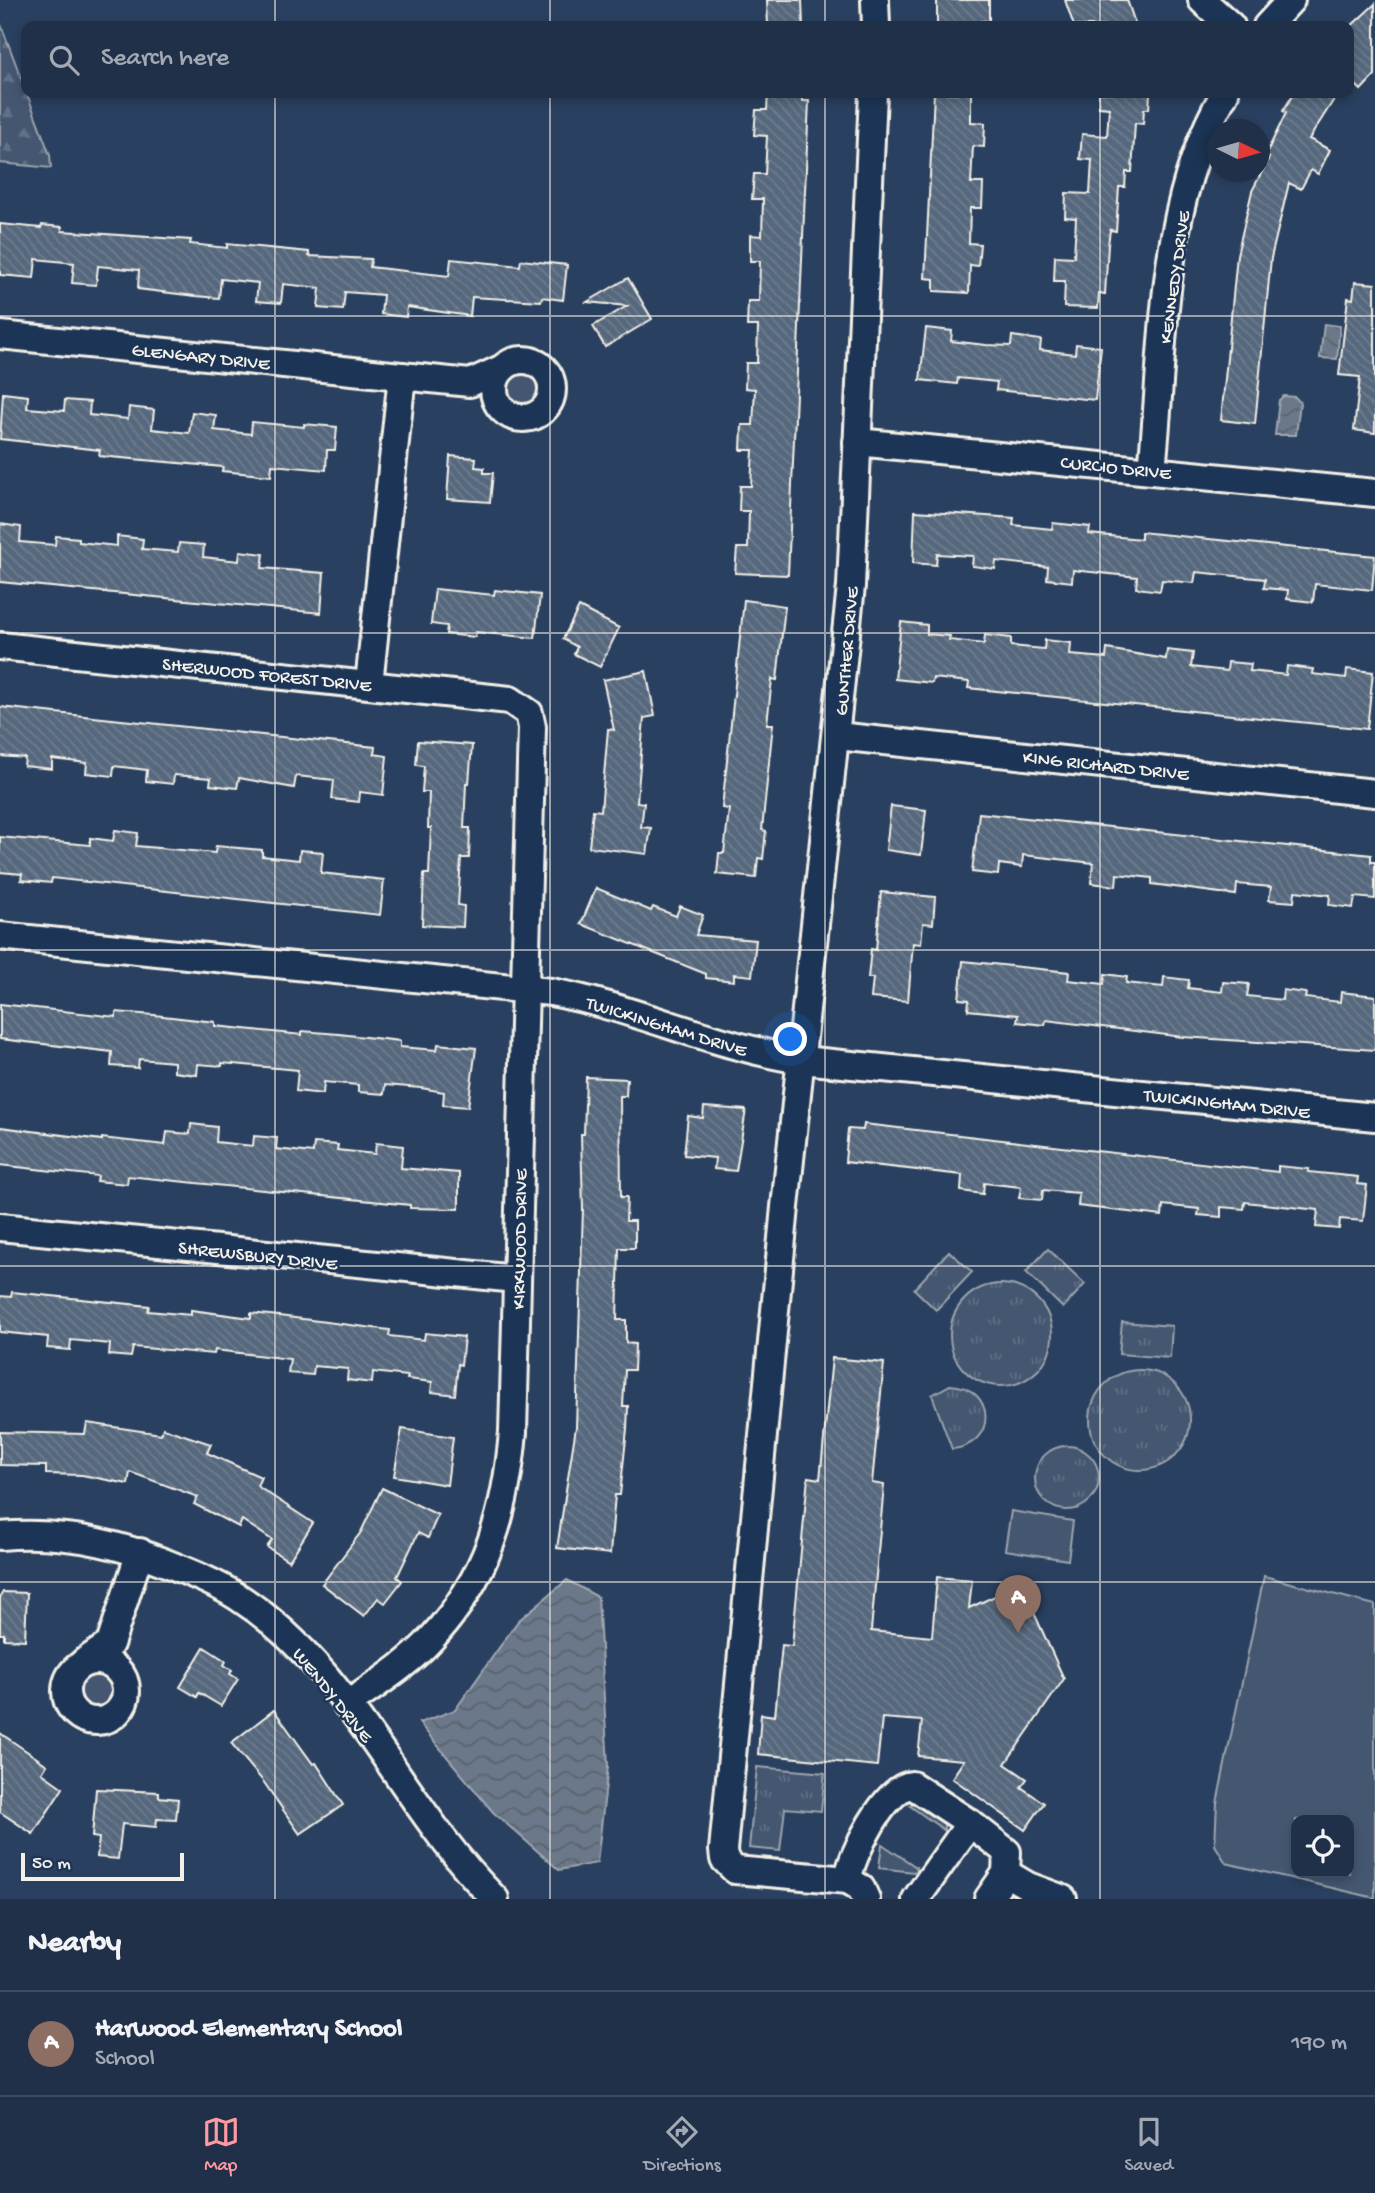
<!DOCTYPE html>
<html lang="en">
<head>
<meta charset="utf-8">
<style>
  body { margin:0; font-family:"Gochi Hand",sans-serif; background:#2d3c52; color:#f1f3f6 }
  .controls { position:absolute; right:21px; bottom:21px; display:grid; overflow:hidden; border-radius:14px; box-shadow:0 4px 10px #0003 }
  .controls button { width:63px; height:63px; display:grid; place-items:center; padding:0; border:0; border-bottom:2px solid #3d4b60; background:#203048; color:#f1f3f6; font:35px sans-serif }
  .compass { position:absolute; left:1207px; top:119px; width:63px; height:63px; border-radius:50%; background:#203048; box-shadow:0 4px 10px #0003; rotate:95deg }
  .scale { position:absolute; left:21px; bottom:18px; width:163px; box-sizing:border-box; padding-left:7px; border:4px solid #f4f1e8; border-top:0; font-size:19px; line-height:24px; white-space:nowrap; color:#f4f1e8; -webkit-text-stroke:5px #1d3557; paint-order:stroke }
  .you { position:absolute; left:791px; top:1040px; width:24px; height:24px; margin:-18px; border:5px solid #fff; border-radius:50%; background:#1a73e8; box-shadow:0 0 0 10px #1a73e833 }
  .badge { display:grid; place-items:center; width:46px; height:46px; border-radius:50%; background:#ff9aa2; color:#fff; font-size:23px; font-weight:700 }
  .pin { position:absolute; translate:-50% -58px; filter:drop-shadow(0 2px 4px #0008) }
  .pin::after { content:''; position:absolute; top:37px; width:24px; height:21px; background:inherit; clip-path:polygon(0 0,100% 0,50% 100%) }
  .list { margin:0; padding:0; list-style:none }
  h2 { display:flex; justify-content:space-between; align-items:center; height:91px; margin:0; padding:0 28px; font-size:30px }
  h2 small { font-size:23px; font-weight:400; color:#a2a9b4 }
  .list li { display:grid; grid-template-columns:46px 1fr auto; gap:21px; align-items:center; box-sizing:border-box; height:105px; padding:0 28px; border-top:2px solid #3d4b60 }
  .list b { display:block; font-size:26px; white-space:nowrap }
  .list p { margin:0; font-size:23px; white-space:nowrap; color:#a2a9b4 }
  .list em { font-size:23px; font-style:normal; color:#a2a9b4 }
  .icon { flex:none; width:38px; height:38px; fill:none; stroke:currentColor; stroke-width:2; stroke-linecap:round; stroke-linejoin:round }
  .map { position:relative; flex:none; width:1375px; height:1899px; overflow:hidden }
  .search { position:absolute; background:#203048; box-shadow:0 4px 10px #0003; left:21px; right:21px; top:21px; height:77px; display:flex; align-items:center; gap:18px; box-sizing:border-box; padding:0 24px; border-radius:14px; color:#a2a9b4; font-size:26px }
  .sheet { height:196px; background:#203048 }
  nav { display:flex; justify-content:space-around; align-items:center; box-sizing:border-box; height:98px; border-top:2px solid #3d4b60; background:#203048; font-size:19px; color:#a2a9b4 }
  nav a { display:grid; justify-items:center; gap:4px }
  nav .on { color:#ff9aa2 }
  .map>svg:first-child { display:block }
  .grass { fill:#445771; stroke:#9ca4ac; stroke-width:2; fill-rule:evenodd }
  .forest { fill:url(#forest-firs); stroke:#9ca4ac; stroke-width:2 }
  .park { fill:url(#park-tufts); stroke:#9ca4ac; stroke-width:2 }
  .water { fill:url(#water-waves); stroke:#a1a8b0; stroke-width:2 }
  .building { fill:url(#building-back-hatch); stroke:#f4f1e8; stroke-width:2 }
  .lines { fill:none; stroke-linecap:round; stroke-linejoin:round }
  .minor-casing { stroke:#f4f1e8; stroke-width:32 }
  .minor { stroke:#1d3557; stroke-width:26 }
  .grid { fill:none; stroke:#f4f1e8; stroke-width:2; stroke-opacity:0.55 }
  .labels { text-anchor:middle; stroke-width:5; stroke-linejoin:round; paint-order:stroke }
  .street-label { font-size:19px; fill:#f4f1e8; stroke:#1d3557 }
</style>
</head>
<body>
<div class="map">
<svg width="1375" height="1899" viewBox="0 0 1375 1899">
  <defs>
    <pattern id="forest-firs" width="22" height="20" patternUnits="userSpaceOnUse" patternTransform="scale(1.75)"><rect width="22" height="20" fill="#445771"/><path d="M5 1l3.5 6h-7zM16 11l3.5 6h-7z" fill="#607085"/></pattern>
    <pattern id="park-tufts" width="24" height="20" patternUnits="userSpaceOnUse" patternTransform="scale(1.75)"><rect width="24" height="20" fill="#445771"/><path d="M3 7l-1-3M5 7V3M7 7l1-3M15 17l-1-3M17 17v-4M19 17l1-3" fill="none" stroke="#607085"/></pattern>
    <pattern id="water-waves" width="16" height="10" patternUnits="userSpaceOnUse" patternTransform="scale(1.75)"><rect width="16" height="10" fill="#6a788a"/><path d="M0 5q4-4 8 0t8 0" fill="none" stroke="#5b626b"/></pattern>
    <pattern id="building-back-hatch" width="6" height="6" patternUnits="userSpaceOnUse" patternTransform="scale(1.75)"><rect width="6" height="6" fill="#56677d"/><path d="M-1 5l2 2M0 0l6 6M5-1l2 2" fill="none" stroke="#6f7d8f"/></pattern>
  </defs>
  <rect width="100%" height="100%" fill="#2a4060"/>
  <filter id="ink" filterUnits="userSpaceOnUse"><feTurbulence type="fractalNoise" baseFrequency=".0143" numOctaves="2"/><feDisplacementMap in="SourceGraphic" scale="14" xChannelSelector="R" yChannelSelector="G"/><feConvolveMatrix kernelMatrix="1 2 1 2 8 2 1 2 1" color-interpolation-filters="sRGB"/></filter>
  <g filter="url(#ink)">
    <g class="grass">
      <circle cx="523" cy="389" r="15"/>
      <polygon points="1011,1511 1073,1521 1068,1560 1005,1550"/>
      <path d="M1264 1576 1375 1605V1898L1226 1863 1215 1845 1217 1803ZM1349 1820V1873H1296V1820Z"/>
      <circle cx="95" cy="1691" r="16"/>
      <polygon points="915,1802 944,1821 944,1830 910,1806"/>
      <polygon points="882,1844 916,1867 917,1870 914,1872 879,1868"/>
    </g>
    <polygon class="forest" points="0,22 50,155 51,168 0,163"/>
    <g class="park">
      <polygon points="1048,1249 1085,1284 1063,1308 1026,1272"/>
      <polygon points="949,1251 972,1272 936,1310 914,1289"/>
      <circle cx="1001" cy="1335" r="51"/>
      <polygon points="1122,1322 1172,1326 1170,1358 1119,1354"/>
      <circle cx="1140" cy="1420" r="50"/>
      <path d="M950 1385C996 1387 998 1445 952 1449L932 1395Z"/>
      <circle cx="1067" cy="1478" r="32"/>
      <polygon points="757,1767 825,1773 821,1811 785,1808 780,1851 749,1848"/>
    </g>
    <g class="water">
      <polygon points="1324,324 1340,326 1337,359 1320,358"/>
      <polygon points="1284,396 1295,397 1300,402 1296,435 1275,435 1279,400"/>
      <polygon points="567,1580 598,1597 608,1766 597,1863 559,1870 493,1812 419,1723 455,1710 518,1621"/>
    </g>
    <g class="building">
      <polygon points="767,0 802,0 803,26 768,26"/>
      <polygon points="937,0 989,0 989,21 980,21 980,26 937,26"/>
      <polygon points="1065,0 1127,0 1136,26 1074,26"/>
      <polygon points="1375,4 1375,75 1361,90 1349,78 1349,28"/>
      <polygon points="768,93 802,93 802,101 809,101 788,575 735,573 737,548 748,548 749,511 739,511 740,486 751,486 753,450 741,450 742,425 753,425 755,389 745,388 746,363 757,363 758,326 747,326 748,301 759,301 760,261 750,261 750,235 762,236 763,199 752,199 754,174 765,174 767,136 754,135 756,110 767,110"/>
      <polygon points="934,93 971,93 971,122 985,123 984,147 973,146 971,183 983,183 982,208 970,208 969,243 980,244 978,266 970,265 969,293 934,291 934,279 925,278"/>
      <polygon points="1099,93 1150,93 1149,109 1144,109 1143,124 1135,123 1132,172 1126,172 1125,187 1119,187 1116,231 1110,230 1108,245 1105,294 1099,293 1098,308 1064,307 1065,281 1054,281 1055,256 1074,257 1076,218 1065,217 1066,193 1090,194 1092,160 1080,159 1082,134 1107,136 1109,108 1099,107"/>
      <polygon points="1294,93 1338,93 1309,139 1330,150 1318,174 1311,170 1301,189 1289,183 1271,258 1255,424 1221,420 1237,255 1252,191 1269,158 1265,156 1286,113 1283,111"/>
      <polygon points="0,224 41,228 42,225 62,227 62,231 191,240 190,244 227,248 227,244 309,252 309,256 371,259 370,267 449,276 451,259 520,266 521,260 567,265 563,300 542,297 541,301 472,297 470,316 407,307 406,317 381,314 383,295 345,292 343,310 318,308 320,288 283,284 281,303 256,301 258,283 221,279 219,298 195,296 138,289 139,270 98,266 96,285 72,283 74,263 36,259 34,278 0,275"/>
      <polygon points="628,278 652,319 605,347 593,326 627,306 587,302"/>
      <polygon points="1355,282 1375,284 1375,433 1354,430 1360,377 1339,375 1348,298 1353,299"/>
      <polygon points="926,328 952,331 951,341 986,345 1011,346 1012,336 1041,340 1040,350 1075,354 1076,344 1101,347 1095,400 996,390 997,382 958,378 957,384 920,380"/>
      <polygon points="3,393 28,396 27,408 64,411 65,400 90,402 89,415 128,419 129,407 154,410 152,429 189,433 192,412 216,415 214,430 251,434 252,422 304,427 304,424 337,427 335,450 327,450 326,470 272,465 271,476 222,471 223,467 99,456 100,450 0,439"/>
      <polygon points="450,456 476,458 475,467 484,468 484,473 493,473 490,502 447,499"/>
      <polygon points="915,511 1014,518 1013,525 1052,529 1053,523 1090,527 1089,534 1141,539 1141,532 1375,556 1372,590 1315,584 1313,602 1287,599 1288,590 1264,588 1265,579 1196,572 1194,583 1162,580 1160,591 1136,588 1137,577 1073,570 1072,582 1047,579 1048,567 996,561 995,569 972,566 973,556 937,554 936,565 913,563"/>
      <polygon points="0,524 21,527 20,542 55,545 56,536 79,538 79,542 117,546 117,536 143,539 142,549 178,552 179,543 204,545 203,557 239,561 240,551 264,554 262,568 324,573 321,613 0,582"/>
      <polygon points="435,589 494,595 495,590 540,595 535,638 476,632 475,637 446,634 447,626 431,624"/>
      <polygon points="744,600 785,606 777,680 772,679 767,724 773,724 762,830 766,831 763,859 758,858 756,878 717,874 719,853 724,853 729,809 722,808"/>
      <polygon points="579,607 619,628 600,667 574,654 577,647 563,639"/>
      <polygon points="901,622 927,625 927,634 950,636 949,640 984,644 985,635 1011,638 1011,646 1044,649 1045,640 1071,643 1070,655 1106,658 1107,649 1166,659 1167,650 1193,653 1191,667 1227,671 1228,662 1251,664 1250,671 1286,675 1287,666 1313,669 1312,674 1346,678 1347,669 1373,672 1367,729 968,688 969,682 933,678 932,683 895,679"/>
      <polygon points="646,671 655,716 644,718 637,802 644,803 641,827 651,828 647,854 589,847 593,810 601,811 608,729 614,730 603,680"/>
      <polygon points="0,707 375,747 374,754 387,756 383,795 360,792 359,802 332,799 334,780 296,776 294,788 239,778 237,788 210,785 211,778 174,775 173,784 146,781 147,770 114,766 113,776 86,773 87,763 52,759 52,769 24,766 25,758 0,756"/>
      <polygon points="418,741 472,745 469,783 466,783 464,828 470,828 469,858 461,858 458,905 464,906 463,927 422,925 424,874 429,874 431,828 428,828 429,792 422,792 424,766 416,765"/>
      <polygon points="891,806 926,810 921,855 886,850"/>
      <polygon points="979,813 1371,855 1371,862 1375,862 1375,899 1355,897 1353,908 1329,905 1330,895 1295,891 1294,902 1269,900 1271,887 1237,884 1236,895 1152,884 1152,878 1117,874 1116,886 1091,883 1093,863 1023,855 1022,867 999,864 998,875 972,872"/>
      <polygon points="115,830 138,833 136,846 215,853 216,846 262,850 262,856 299,860 300,850 323,852 321,873 384,880 380,915 52,878 51,883 21,880 22,874 0,872 0,837 90,845 90,838 113,841"/>
      <polygon points="596,888 651,911 653,907 676,916 680,906 703,915 696,935 756,940 752,976 734,974 734,981 706,978 706,974 581,924"/>
      <polygon points="881,892 935,897 933,924 923,923 921,944 913,943 908,1001 871,998 873,978 868,978 871,949 876,950"/>
      <polygon points="963,961 1069,972 1068,980 1104,984 1105,974 1127,977 1126,983 1163,987 1164,977 1189,980 1188,988 1222,992 1223,982 1249,984 1247,996 1282,1000 1283,990 1306,993 1305,998 1340,1002 1341,992 1375,996 1375,1050 1183,1037 1046,1020 1045,1025 1017,1022 1018,1015 968,1010 969,1000 959,999"/>
      <polygon points="0,1004 116,1017 116,1012 154,1015 215,1022 215,1026 302,1035 302,1031 339,1034 400,1041 400,1047 437,1050 438,1044 476,1048 468,1107 443,1105 444,1092 421,1088 385,1085 384,1094 358,1092 358,1085 324,1082 323,1094 296,1091 298,1070 222,1063 222,1066 198,1064 197,1075 174,1072 174,1062 139,1059 138,1068 111,1066 112,1052 0,1039"/>
      <polygon points="586,1077 627,1079 626,1096 620,1096 621,1197 627,1197 626,1221 635,1221 635,1248 619,1248 617,1320 626,1320 626,1343 635,1344 634,1370 625,1370 623,1406 628,1406 627,1429 620,1495 615,1495 610,1554 557,1548 576,1427 583,1209 581,1134 584,1134"/>
      <polygon points="704,1107 746,1110 736,1171 714,1169 715,1158 684,1155 688,1116 703,1118"/>
      <polygon points="191,1124 217,1127 216,1142 253,1146 254,1136 277,1138 276,1149 313,1153 314,1143 338,1145 337,1150 375,1154 376,1143 403,1146 401,1168 459,1173 459,1209 410,1208 410,1205 128,1176 127,1184 97,1181 98,1176 0,1165 0,1127 102,1140 102,1138 165,1145 167,1132 190,1134"/>
      <polygon points="864,1124 1278,1172 1278,1166 1309,1169 1308,1172 1358,1177 1357,1184 1367,1185 1363,1221 1340,1219 1339,1229 1316,1227 1318,1210 1245,1202 1244,1209 1221,1207 1221,1217 1198,1215 1199,1209 1163,1205 1162,1216 1078,1206 1079,1193 1043,1190 1042,1200 1019,1198 1021,1187 984,1183 983,1194 961,1191 962,1175 845,1162 848,1129 863,1130"/>
      <polygon points="12,1292 149,1306 148,1311 191,1315 191,1310 251,1318 251,1313 279,1316 390,1330 389,1336 424,1340 425,1333 464,1337 461,1365 458,1364 455,1395 431,1392 432,1382 407,1379 408,1376 373,1372 372,1383 347,1380 348,1369 314,1366 313,1375 288,1373 290,1359 215,1350 214,1354 133,1347 131,1357 109,1355 110,1344 71,1340 70,1350 47,1348 48,1337 0,1332 0,1296 11,1297"/>
      <polygon points="832,1358 884,1363 872,1483 884,1485 871,1631 932,1637 937,1577 972,1580 969,1608 1021,1584 1064,1679 1005,1764 1027,1779 1021,1787 1044,1803 1025,1830 952,1778 964,1760 918,1756 922,1721 882,1718 877,1766 758,1754 761,1714 775,1716 782,1645 792,1646 808,1477 820,1479"/>
      <polygon points="87,1423 161,1434 163,1428 211,1444 207,1453 261,1477 257,1486 313,1523 289,1561 267,1547 272,1540 242,1520 239,1527 194,1504 198,1497 130,1472 128,1484 82,1475 46,1474 46,1466 0,1465 0,1432 85,1434"/>
      <polygon points="402,1429 453,1437 447,1485 394,1476"/>
      <polygon points="382,1488 438,1515 428,1538 418,1533 397,1577 402,1581 385,1603 378,1598 364,1616 322,1584 361,1532"/>
      <polygon points="3,1592 27,1593 25,1640 4,1639 4,1634 0,1634 0,1597"/>
      <polygon points="204,1647 226,1661 224,1665 232,1670 230,1674 238,1679 221,1706 199,1693 197,1697 180,1687"/>
      <polygon points="274,1710 313,1764 316,1763 343,1805 300,1834 263,1781 231,1743"/>
      <polygon points="0,1733 47,1765 42,1773 63,1788 33,1834 0,1812"/>
      <polygon points="96,1789 159,1792 159,1797 178,1799 176,1820 157,1819 156,1827 122,1824 118,1859 97,1857 99,1838 92,1837"/>
    </g>
    <g class="lines">
      <g class="minor-casing">
        <g id="minor">
          <polyline points="875,0 876,26"/>
          <polyline points="1202,0 1231,26"/>
          <polyline points="1267,26 1291,0"/>
          <polyline points="0,335 470,383 503,368"/>
          <circle cx="523" cy="389" r="29"/>
          <polyline points="857,442 1375,493"/>
          <path d="M1152 470C1165 345 1159 204 1225 93"/>
          <path d="M0 646 510 700 529 713 532 727 513 1432C506 1513 488 1576 432 1638 409 1664 375 1685 347 1705"/>
          <polyline points="369,684 402,376"/>
          <polyline points="837,736 1375,793"/>
          <path d="M0 936 551 992C637 1008 715 1047 802 1060L1375 1117"/>
          <polyline points="0,1227 516,1279"/>
          <path d="M0 1536C56 1531 114 1542 166 1563 191 1573 216 1583 238 1597 352 1670 401 1806 495 1899"/>
          <circle cx="96" cy="1691" r="30"/>
          <polyline points="84,1662 110,1644 140,1552"/>
          <polyline points="1006,1873 1028,1886 1063,1899"/>
          <path d="M848 1880C850 1856 886 1786 912 1785L970 1823 1007 1852 1006 1873 988 1899"/>
          <polyline points="866,1899 861,1888 848,1880 735,1870 724,1859 723,1850 785,1207 851,586 873,93"/>
          <polyline points="916,1899 970,1823"/>
        </g>
      </g>
      <use href="#minor" class="minor"/>
    </g>
  </g>
  <path class="grid" d="M275 0V26M550 0V26M825 0V26M1100 0V26M275 93V1899M550 93V1899M825 93V1899M1100 93V1899M0 316H1375M0 633H1375M0 950H1375M0 1266H1375M0 1582H1375"/>
  <g class="labels">
    <g class="street-label">
      <text transform="translate(1173 277) rotate(-82)" y="7">KENNEDY DRIVE</text>
      <text transform="translate(201 355) rotate(6)" y="7">GLENGARY DRIVE</text>
      <text transform="translate(1116 466) rotate(6)" y="7">CURCIO DRIVE</text>
      <text transform="translate(845 651) rotate(-85)" y="7">GUNTHER DRIVE</text>
      <text transform="translate(267 673) rotate(6)" y="7">SHERWOOD FOREST DRIVE</text>
      <text transform="translate(1106 764) rotate(6)" y="7">KING RICHARD DRIVE</text>
      <text transform="translate(667 1025) rotate(17)" y="7">TWICKINGHAM DRIVE</text>
      <text transform="translate(1227 1102) rotate(6)" y="7">TWICKINGHAM DRIVE</text>
      <text transform="translate(518 1239) rotate(-89)" y="7">KIRKWOOD DRIVE</text>
      <text transform="translate(258 1254) rotate(6)" y="7">SHREWSBURY DRIVE</text>
      <text transform="translate(334 1694) rotate(51)" y="7">WENDY DRIVE</text>
    </g>
  </g>
</svg>
<div class="controls">
<button><svg class="icon" aria-label="locate" viewBox="0 0 24 24"><circle cx="12" cy="12" r="6"/><path d="M12 2v4M12 18v4M2 12h4M18 12h4"/></svg></button>
</div>
<svg class="compass" viewBox="-18 -18 36 36"><path d="M0-13l5 13h-10z" fill="#e53935"/><path d="M0 13l5-13h-10z" fill="#a2a9b4"/></svg>
<div class="scale">50 m</div>
<div class="you"></div>
<div class="pin badge" style="left:1018px;top:1633px;background:#8d6e63">A</div>
<div class="search"><svg class="icon" aria-label="search" viewBox="0 0 24 24"><circle cx="10" cy="10" r="6"/><path d="M15 15l6 6"/></svg>Search here</div>
</div>
<section class="sheet">
<h2>Nearby<small></small></h2>
<ul class="list">
<li><span class="badge" style="background:#8d6e63">A</span><div><b>Harwood Elementary School</b><p>School</p></div><em>190 m</em></li>
</ul>
</section>
<nav>
<a class="on"><svg class="icon" aria-label="map" viewBox="0 0 24 24"><path d="M3 6l6-2 6 2 6-2v14l-6 2-6-2-6 2zM9 4v14M15 6v14"/></svg>Map</a>
<a><svg class="icon" aria-label="directions" viewBox="0 0 24 24"><path d="M12 3l9 9-9 9-9-9zM9 14v-3h6M13 9l2 2-2 2"/></svg>Directions</a>
<a><svg class="icon" aria-label="saved" viewBox="0 0 24 24"><path d="M7 4h10v16l-5-4-5 4z"/></svg>Saved</a>
</nav>
</body>
</html>
